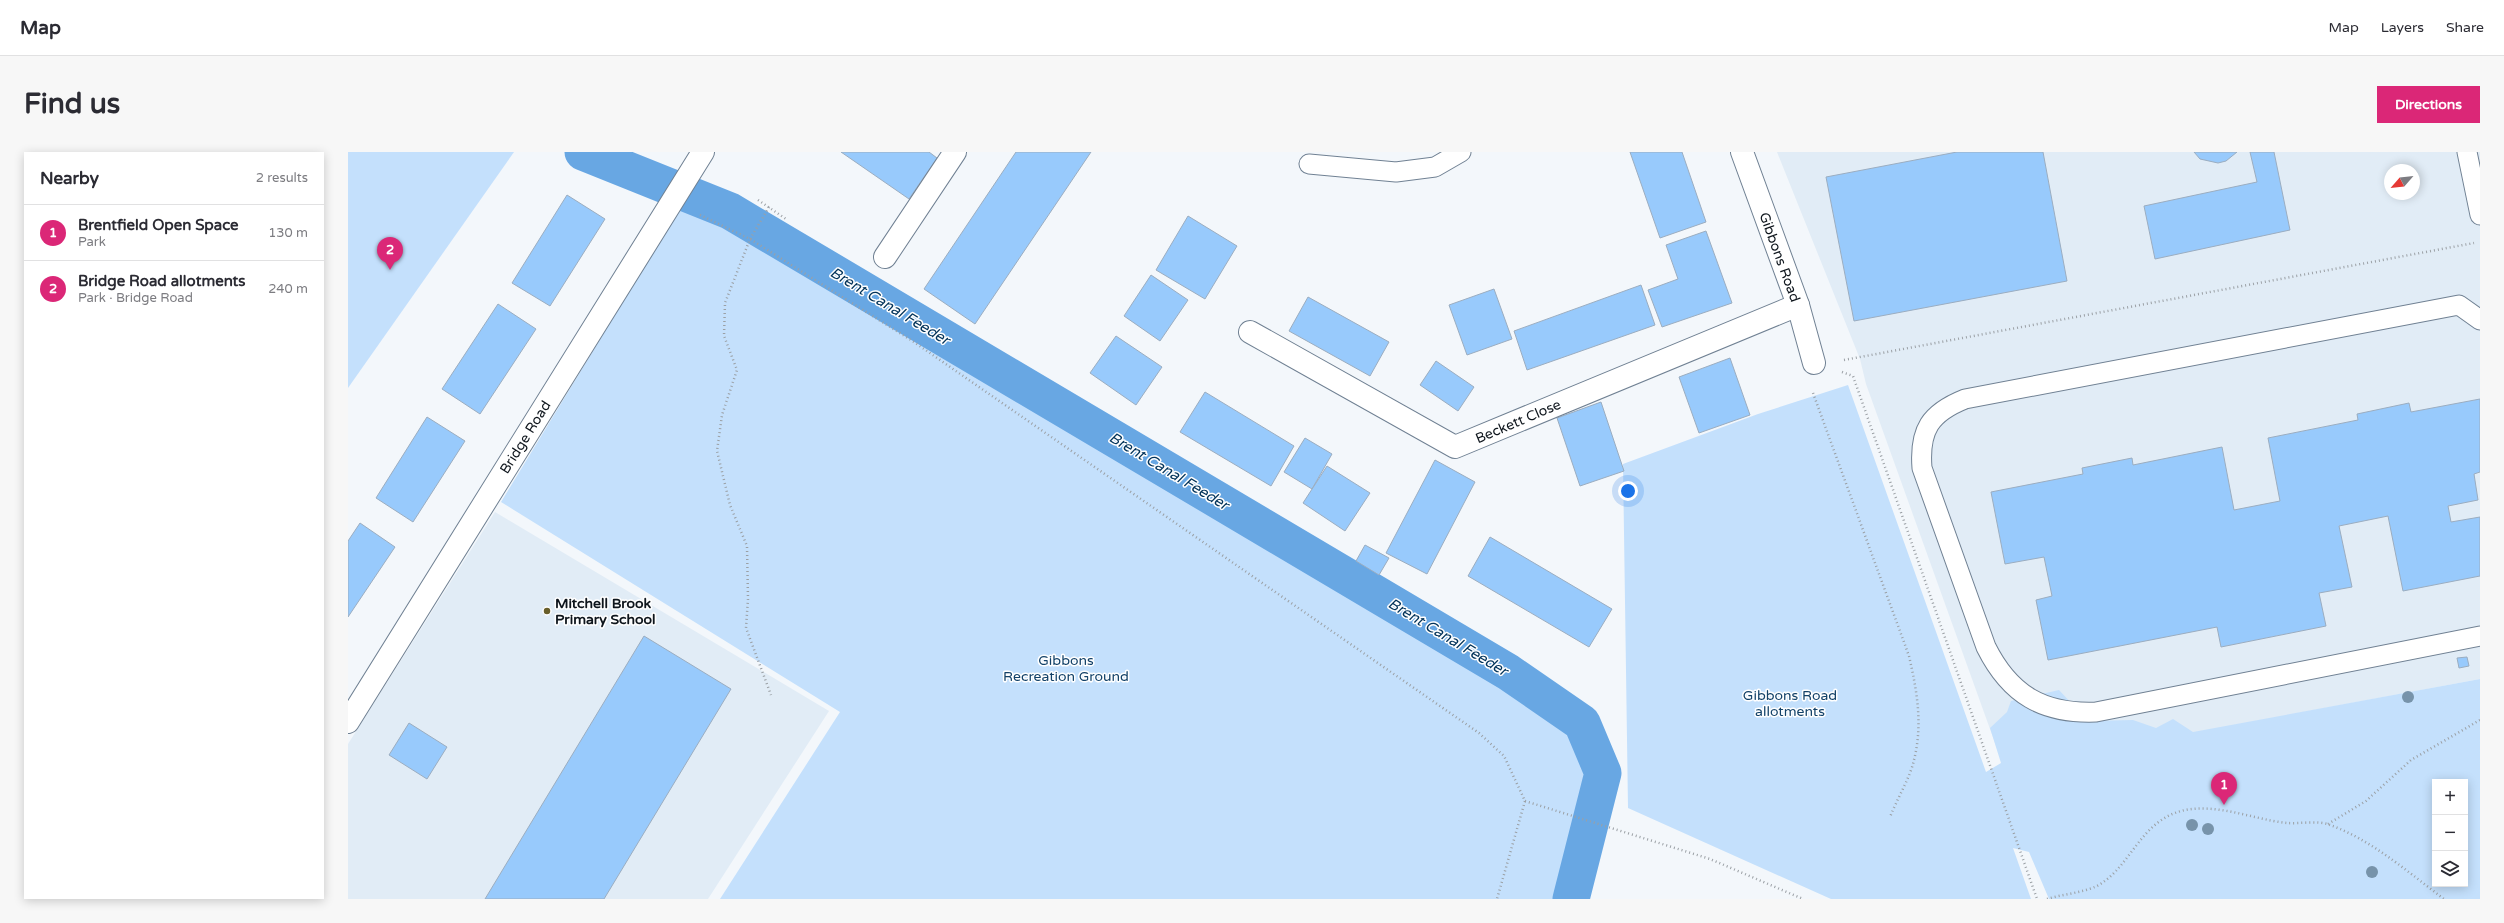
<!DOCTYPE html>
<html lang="en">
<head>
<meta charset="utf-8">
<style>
  body { margin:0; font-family:"Varela Round",sans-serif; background:#f7f7f7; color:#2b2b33 }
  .controls { position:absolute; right:12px; bottom:12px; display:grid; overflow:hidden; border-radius:0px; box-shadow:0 2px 10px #0003 }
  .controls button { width:36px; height:36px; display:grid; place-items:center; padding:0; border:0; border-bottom:1px solid #e1e1e2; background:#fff; color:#2b2b33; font:20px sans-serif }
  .compass { position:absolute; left:2036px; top:12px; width:36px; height:36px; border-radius:50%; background:#fff; box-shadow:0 2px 10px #0003; rotate:242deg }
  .you { position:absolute; left:1280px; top:339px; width:14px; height:14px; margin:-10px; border:3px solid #fff; border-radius:50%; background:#1a73e8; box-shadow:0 0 0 6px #1a73e833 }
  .badge { display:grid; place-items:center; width:26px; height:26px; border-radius:50%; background:#db2777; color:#fff; font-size:13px; font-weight:700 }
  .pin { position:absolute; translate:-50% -33px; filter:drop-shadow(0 1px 2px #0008) }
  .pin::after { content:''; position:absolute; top:21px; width:14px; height:12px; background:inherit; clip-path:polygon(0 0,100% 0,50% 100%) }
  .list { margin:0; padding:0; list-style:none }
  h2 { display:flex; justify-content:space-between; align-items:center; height:52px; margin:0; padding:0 16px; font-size:17px }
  h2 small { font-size:13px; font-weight:400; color:#7c7c81 }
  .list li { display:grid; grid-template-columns:26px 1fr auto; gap:12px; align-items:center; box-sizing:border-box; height:56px; padding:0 16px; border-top:1px solid #e1e1e2 }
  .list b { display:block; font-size:15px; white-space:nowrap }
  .list p { margin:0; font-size:13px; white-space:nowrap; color:#7c7c81 }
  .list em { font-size:13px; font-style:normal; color:#7c7c81 }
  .icon { flex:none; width:22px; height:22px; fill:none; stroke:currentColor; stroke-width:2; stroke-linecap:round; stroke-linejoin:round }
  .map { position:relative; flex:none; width:2132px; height:747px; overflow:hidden; border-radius:0px }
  header { display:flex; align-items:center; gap:24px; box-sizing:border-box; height:56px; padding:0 20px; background:#fff; border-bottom:1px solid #e1e1e2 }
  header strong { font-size:19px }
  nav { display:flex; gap:22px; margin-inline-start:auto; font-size:14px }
  .intro { display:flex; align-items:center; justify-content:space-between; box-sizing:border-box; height:96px; padding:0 24px }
  h1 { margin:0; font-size:28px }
  .button { padding:10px 18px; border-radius:0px; background:#db2777; color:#fff; font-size:14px; font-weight:700 }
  main { display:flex; gap:24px; padding:0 24px }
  aside { flex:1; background:#fff; border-radius:0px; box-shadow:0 2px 10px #0003 }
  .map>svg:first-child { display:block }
  .built { fill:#e1ecf6; fill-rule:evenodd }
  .green { fill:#c4e0fc; fill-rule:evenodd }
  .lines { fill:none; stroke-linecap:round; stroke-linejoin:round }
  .canal { stroke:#68a7e3; stroke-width:37 }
  .building { fill:#98cafc; stroke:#9badc0 }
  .lane-casing { stroke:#708193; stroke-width:21 }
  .street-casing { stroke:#708193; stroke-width:24 }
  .path { stroke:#9ba0a5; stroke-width:2.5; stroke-dasharray:1 3; stroke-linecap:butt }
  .lane { stroke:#fff; stroke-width:19 }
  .street { stroke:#fff; stroke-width:22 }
  .tree { fill:#7793aa }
  .poi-dot { fill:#685e2a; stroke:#fff; stroke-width:1.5 }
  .labels { text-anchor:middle; stroke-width:3; stroke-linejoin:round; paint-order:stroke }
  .street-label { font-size:14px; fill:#0e151c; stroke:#fff }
  .poi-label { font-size:14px; font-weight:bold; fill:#0e151c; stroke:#fff; text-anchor:start }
  .park-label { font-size:14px; fill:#124168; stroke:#fff }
  .water-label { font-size:15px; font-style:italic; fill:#02335a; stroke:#fff }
</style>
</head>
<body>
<header>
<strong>Map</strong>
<nav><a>Map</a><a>Layers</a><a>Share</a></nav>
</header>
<div class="intro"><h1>Find us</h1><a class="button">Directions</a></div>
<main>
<aside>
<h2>Nearby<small>2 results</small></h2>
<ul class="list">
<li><span class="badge">1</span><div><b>Brentfield Open Space</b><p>Park</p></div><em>130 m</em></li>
<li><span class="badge">2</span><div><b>Bridge Road allotments</b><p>Park · Bridge Road</p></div><em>240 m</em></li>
</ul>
</aside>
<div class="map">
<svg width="2132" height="747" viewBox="0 0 2132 747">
  <rect width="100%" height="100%" fill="#f3f7fb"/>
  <g class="built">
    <path d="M1429 0H2132V527L1656 616 1518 232 1512 207ZM2042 18H2066V42H2042Z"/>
    <polygon points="147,360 481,559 360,747 0,747 0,592"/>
  </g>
  <g class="green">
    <polygon points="0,0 166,0 0,236"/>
    <polygon points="343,38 394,54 1246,563 1241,634 1213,747 372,747 492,560 153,350"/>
    <path d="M1500 233 1638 620 1653 611 1642 576 1659 560 1663 549 1711 538 1740 569 1785 568 1808 576 1825 567 1845 580 2132 527V747H1701L1681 700 1665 696 1683 747H1483L1280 656 1275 312 1410 262ZM2087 630H2117V732H2087Z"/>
  </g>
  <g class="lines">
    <polyline class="canal" points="235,0 382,59 1160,520 1234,571 1255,621 1223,747"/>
  </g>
  <g class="building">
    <polygon points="493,0 581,0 589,6 561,47"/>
    <polygon points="668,0 743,0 627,172 576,137"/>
    <polygon points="1282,0 1334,0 1358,70 1312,86"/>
    <polygon points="1609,0 1695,0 1719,129 1506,169 1478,25"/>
    <polygon points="1846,0 1889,0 1878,9 1870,11 1852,7"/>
    <polygon points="1902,0 1926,0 1942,78 1807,107 1796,54 1909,30"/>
    <polygon points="219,43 257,67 202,154 164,131"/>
    <polygon points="840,64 889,94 857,147 808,118"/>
    <polygon points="1358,79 1384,151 1314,175 1300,138 1330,127 1318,93"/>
    <polygon points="803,123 840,148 812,189 776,164"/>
    <polygon points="1293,133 1307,173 1179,218 1166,179"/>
    <polygon points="1146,137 1164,187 1119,203 1101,153"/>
    <polygon points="960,145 1041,190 1022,224 941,179"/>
    <polygon points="150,152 188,177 132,262 94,237"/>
    <polygon points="768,184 814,215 788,253 742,221"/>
    <polygon points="1382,206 1402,263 1351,281 1331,225"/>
    <polygon points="1088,209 1126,235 1110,259 1072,233"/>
    <polygon points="857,240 946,294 923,334 832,280"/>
    <polygon points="2132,247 2132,320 2126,322 2130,348 2100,354 2103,370 2132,365 2132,424 2055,439 2040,364 1991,374 2004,435 1971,441 1978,474 1873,495 1869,475 1700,508 1688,448 1704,444 1696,405 1657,412 1643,340 1735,322 1734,316 1784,306 1785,313 1874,295 1886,358 1932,349 1920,286 2010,268 2009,262 2061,251 2063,260"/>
    <polygon points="1253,250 1276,319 1232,334 1209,266"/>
    <polygon points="79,265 117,289 65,370 28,346"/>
    <polygon points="957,286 984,302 964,337 936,320"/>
    <polygon points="1087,308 1127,330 1079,422 1038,401"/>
    <polygon points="979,314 1022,341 997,379 955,351"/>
    <polygon points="12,371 47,395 0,465 0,389"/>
    <polygon points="1142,385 1264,457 1241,495 1120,424"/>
    <polygon points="1017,393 1041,406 1031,423 1008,409"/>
    <polygon points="296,484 383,537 256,747 137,747"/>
    <polygon points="2119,505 2121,514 2111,516 2109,506"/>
    <polygon points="61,571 99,595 79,627 41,603"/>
  </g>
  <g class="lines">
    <g class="lane-casing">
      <g id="lane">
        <polyline points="2119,0 2132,63"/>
        <polyline points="961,12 1048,20 1087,15 1113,0"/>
        <path d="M2132 168 2111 153 1617 247C1582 261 1571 278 1574 316L1638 495C1662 543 1695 562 1748 560L2132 484"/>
      </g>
    </g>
    <g class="street-casing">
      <g id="street">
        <polyline points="1394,0 1450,153 1466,211"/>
        <polyline points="537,105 607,0"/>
        <polyline points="902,180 1107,295 1450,153"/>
        <polyline points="0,570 355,0"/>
      </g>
    </g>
    <g class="path">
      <polyline points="410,48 438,67"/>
      <polyline points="421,55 402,87 377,151 376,184 389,218 374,263 369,299 382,353 399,394 400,447 398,476 423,543"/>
      <polyline points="352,63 402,87 566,190 1131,581 1156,604 1177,649 1149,747"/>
      <polyline points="1496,208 2126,91"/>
      <polyline points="1494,220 1505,224 1689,747"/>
      <path d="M1465 241 1561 504C1569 539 1575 572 1566 608 1562 626 1549 647 1542 665"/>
      <polyline points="1177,649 1362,707 1455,747"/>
      <polyline points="1980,672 2018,649 2063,608 2132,568"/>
      <path d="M1699 747C1715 742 1734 741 1749 734 1777 719 1788 684 1815 667 1852 643 1900 667 1939 671 1952 672 1970 668 1982 673 2024 688 2061 721 2096 747"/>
    </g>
    <use href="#lane" class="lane"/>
    <use href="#street" class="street"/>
  </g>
  <g class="tree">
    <circle cx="2060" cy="545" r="6"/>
    <circle cx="1844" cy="673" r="6"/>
    <circle cx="1860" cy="677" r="6"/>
    <circle cx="2024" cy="720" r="6"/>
  </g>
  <circle class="poi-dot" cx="199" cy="459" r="4"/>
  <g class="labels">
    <g class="street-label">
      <text transform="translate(1432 105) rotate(70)" y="5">Gibbons Road</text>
      <text transform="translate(1170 269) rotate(-23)" y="5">Beckett Close</text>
      <text transform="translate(177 285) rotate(-58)" y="5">Bridge Road</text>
    </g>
    <g class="poi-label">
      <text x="207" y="456">Mitchell Brook<tspan x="207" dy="16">Primary School</tspan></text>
    </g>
    <g class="park-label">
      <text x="718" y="513">Gibbons<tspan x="718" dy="16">Recreation Ground</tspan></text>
      <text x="1442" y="548">Gibbons Road<tspan x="1442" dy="16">allotments</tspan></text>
    </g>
    <g class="water-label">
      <text transform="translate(542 154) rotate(31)" y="5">Brent Canal Feeder</text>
      <text transform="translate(821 319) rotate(31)" y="5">Brent Canal Feeder</text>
      <text transform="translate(1100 485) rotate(31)" y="5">Brent Canal Feeder</text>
    </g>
  </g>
</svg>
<div class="controls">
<button>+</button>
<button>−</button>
<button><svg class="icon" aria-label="layers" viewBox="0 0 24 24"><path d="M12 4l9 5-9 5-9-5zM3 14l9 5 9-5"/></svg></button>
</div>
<svg class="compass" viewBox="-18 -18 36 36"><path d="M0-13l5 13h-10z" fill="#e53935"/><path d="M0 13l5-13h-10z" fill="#7c7c81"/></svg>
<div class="you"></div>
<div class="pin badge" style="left:1876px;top:653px">1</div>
<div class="pin badge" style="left:42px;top:118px">2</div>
</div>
</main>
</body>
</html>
